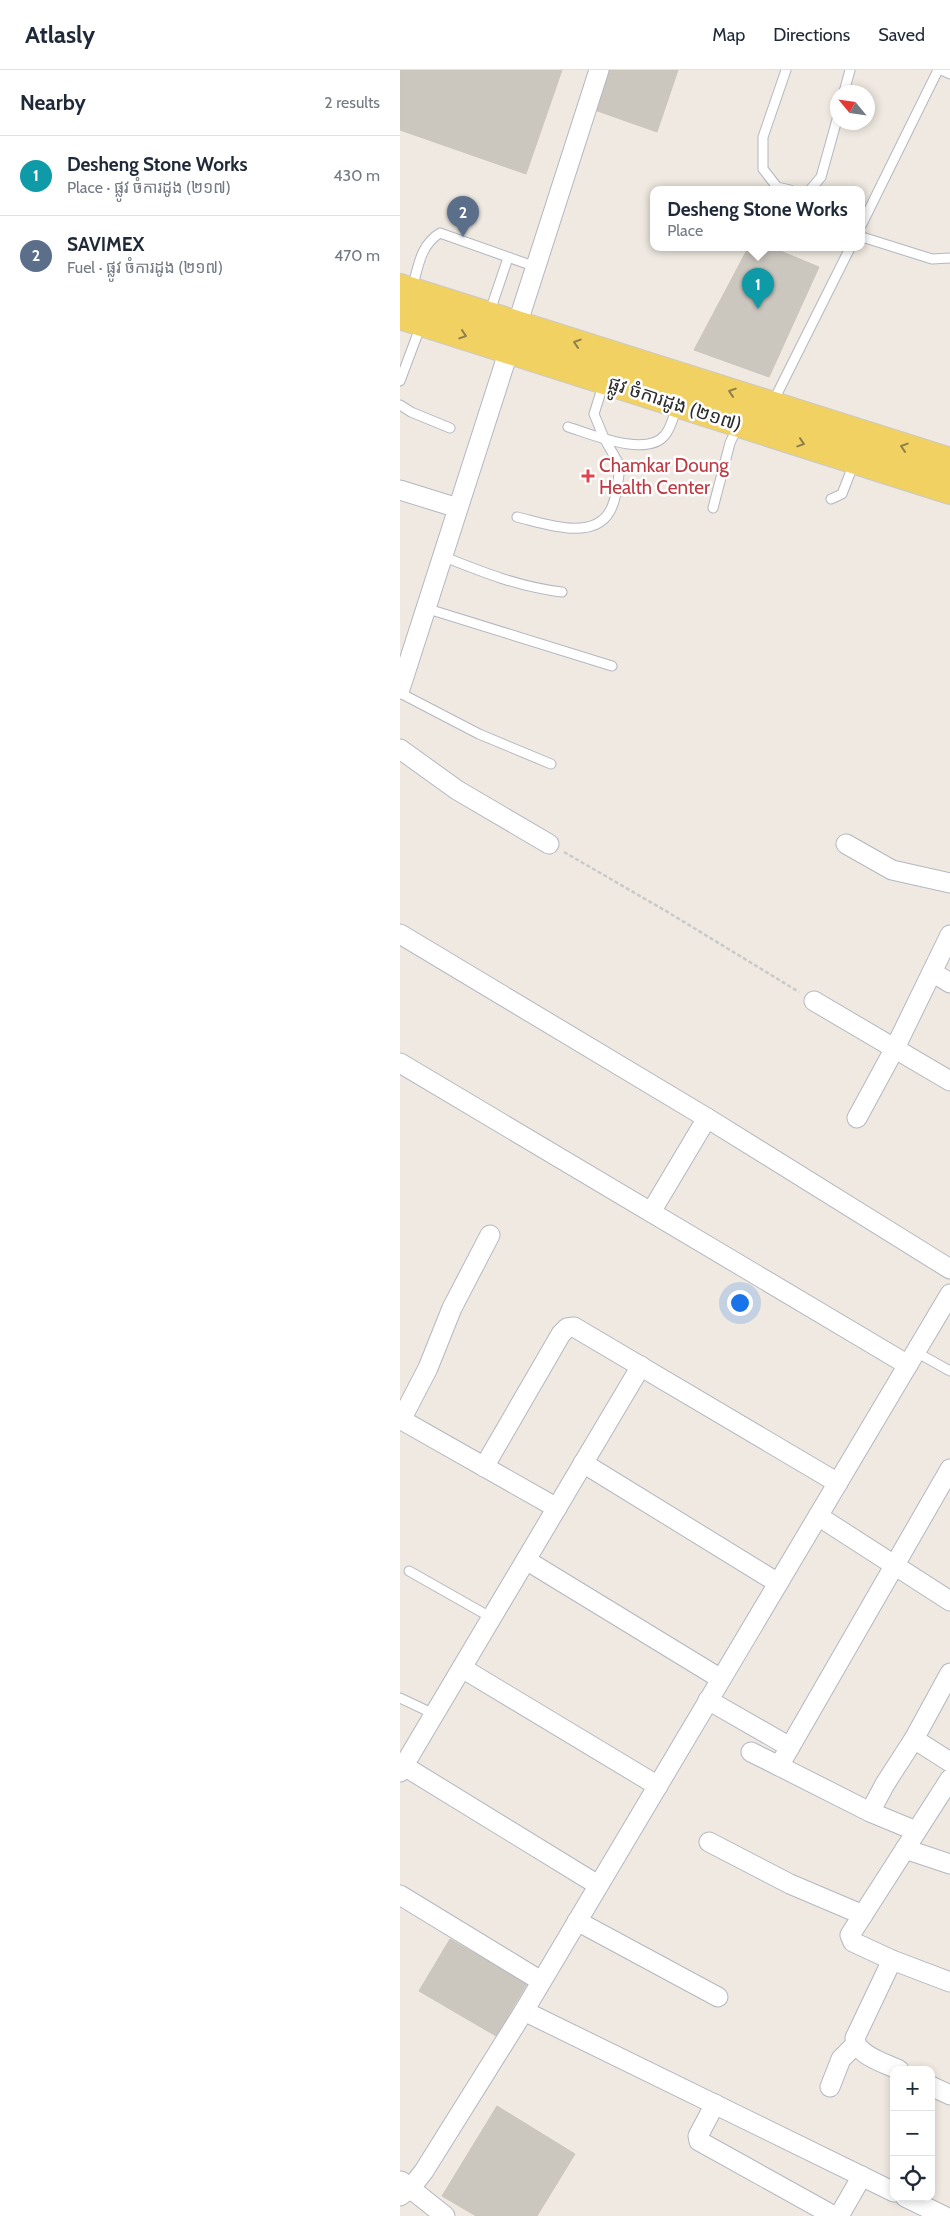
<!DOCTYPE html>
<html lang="en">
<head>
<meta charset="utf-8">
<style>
  body { margin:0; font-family:Cabin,"Noto Sans Khmer",sans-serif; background:#f2f2f3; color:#1f2937 }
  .controls { position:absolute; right:15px; bottom:15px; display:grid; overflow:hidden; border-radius:10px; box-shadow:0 2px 8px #0003 }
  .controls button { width:45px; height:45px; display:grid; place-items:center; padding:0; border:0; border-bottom:1px solid #e0e1e3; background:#fff; color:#1f2937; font:25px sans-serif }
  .compass { position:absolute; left:430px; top:15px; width:45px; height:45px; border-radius:50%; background:#fff; box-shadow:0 2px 8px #0003; rotate:299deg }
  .you { position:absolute; left:339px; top:1232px; width:18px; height:18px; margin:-12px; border:4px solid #fff; border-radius:50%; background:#1a73e8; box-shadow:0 0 0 8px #1a73e833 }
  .badge { display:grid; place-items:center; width:32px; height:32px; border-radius:50%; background:#4264fb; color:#fff; font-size:16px; font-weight:700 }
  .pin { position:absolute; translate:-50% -41px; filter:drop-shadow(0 1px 2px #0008) }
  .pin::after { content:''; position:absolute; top:26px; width:18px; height:15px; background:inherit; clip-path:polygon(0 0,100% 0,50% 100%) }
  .popup { position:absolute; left:250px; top:116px; width:215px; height:65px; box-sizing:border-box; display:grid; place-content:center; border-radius:10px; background:#fff; filter:drop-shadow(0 1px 4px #0005); font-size:16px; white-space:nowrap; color:#747a83 }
  .popup b { font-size:19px; color:#1f2937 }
  .popup::after { content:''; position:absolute; left:50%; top:100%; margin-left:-10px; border:10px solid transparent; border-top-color:#fff }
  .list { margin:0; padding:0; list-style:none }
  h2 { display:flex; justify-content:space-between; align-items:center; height:65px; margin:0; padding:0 20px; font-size:21px }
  h2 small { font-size:16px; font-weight:400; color:#747a83 }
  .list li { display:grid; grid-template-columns:32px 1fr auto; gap:15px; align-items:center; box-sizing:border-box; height:80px; padding:0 20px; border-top:1px solid #e0e1e3 }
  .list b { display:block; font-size:19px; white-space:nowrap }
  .list p { margin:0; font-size:16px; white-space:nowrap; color:#747a83 }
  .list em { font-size:16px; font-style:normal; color:#747a83 }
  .icon { flex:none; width:28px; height:28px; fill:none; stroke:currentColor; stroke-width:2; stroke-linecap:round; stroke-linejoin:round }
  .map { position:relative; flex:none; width:550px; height:2146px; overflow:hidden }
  header { display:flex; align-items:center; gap:30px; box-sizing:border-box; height:70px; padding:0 25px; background:#fff; border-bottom:1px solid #e0e1e3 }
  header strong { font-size:24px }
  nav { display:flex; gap:28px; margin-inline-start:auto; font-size:18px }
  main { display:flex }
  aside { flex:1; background:#fff }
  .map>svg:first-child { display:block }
  .building { fill:#cbc7bf; stroke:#cbc5ba }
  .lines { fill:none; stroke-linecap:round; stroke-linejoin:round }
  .lane-casing { stroke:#b4b7c1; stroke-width:11 }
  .street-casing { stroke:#b4b7c1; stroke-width:21 }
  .primary-casing { stroke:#c9c9c9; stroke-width:30 }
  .path { stroke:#c9c9c9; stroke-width:2.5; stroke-dasharray:4 2.5; stroke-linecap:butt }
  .lane { stroke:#fff; stroke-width:9 }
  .street { stroke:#fff; stroke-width:19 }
  .primary { stroke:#f2d163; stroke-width:28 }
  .oneway { stroke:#908048 }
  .health-dot { fill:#e0444e; stroke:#fff; stroke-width:2 }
  .labels { text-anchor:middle; stroke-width:5; stroke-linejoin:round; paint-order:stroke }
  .street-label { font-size:19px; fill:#2e2e2e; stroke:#fff }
  .health-label { font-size:19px; fill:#be3a42; stroke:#fff; text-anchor:start }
</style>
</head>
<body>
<header>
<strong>Atlasly</strong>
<nav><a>Map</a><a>Directions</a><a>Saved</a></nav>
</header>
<main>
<aside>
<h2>Nearby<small>2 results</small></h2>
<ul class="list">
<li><span class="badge" style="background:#0f9aa8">1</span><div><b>Desheng Stone Works</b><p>Place · ផ្លូវ ចំការដូង (២១៧)</p></div><em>430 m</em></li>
<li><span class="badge" style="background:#5c6f8a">2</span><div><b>SAVIMEX</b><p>Fuel · ផ្លូវ ចំការដូង (២១៧)</p></div><em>470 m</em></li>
</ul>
</aside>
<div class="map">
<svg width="550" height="2146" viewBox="0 0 550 2146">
  <rect width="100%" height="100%" fill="#efe9e1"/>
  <g class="building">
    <polygon points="0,0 162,0 126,104 0,60"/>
    <polygon points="202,0 278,0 257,62 189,38"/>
    <polygon points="348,178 373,178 419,197 369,307 294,280"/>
    <polygon points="50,1869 127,1914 96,1966 19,1921"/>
    <polygon points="97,2036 175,2084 137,2146 76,2146 42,2126"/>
  </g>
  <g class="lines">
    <g class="lane-casing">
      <g id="lane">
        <polyline points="386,0 363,67 363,99 377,117 390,120"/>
        <polyline points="541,0 550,4"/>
        <polyline points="444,22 450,0"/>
        <polyline points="410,120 421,107 438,46"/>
        <polyline points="462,154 538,0"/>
        <polyline points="462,167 532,189 550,188"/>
        <path d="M12 219C18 198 20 175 40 163L136 197"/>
        <polyline points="89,244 108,188"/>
        <polyline points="0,311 21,255"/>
        <polyline points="373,332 450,178"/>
        <polyline points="0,335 11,342 50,358"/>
        <path d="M168 357C191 364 247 388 265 365 271 358 274 345 277 336"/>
        <polyline points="431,429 442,424 454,393"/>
        <polyline points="313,438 330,373 338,356"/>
        <path d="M117 447C143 453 193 472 210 441 217 428 218 411 220 396L204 368 194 344 204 312"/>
        <path d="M42 486C82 502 119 517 162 522"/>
        <polyline points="25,538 212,596"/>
        <polyline points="0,623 79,664 151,694"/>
        <polyline points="516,1282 550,1301"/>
        <polyline points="9,1501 92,1548"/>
        <polyline points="0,1628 34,1644"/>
      </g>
    </g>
    <g class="street-casing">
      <g id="street">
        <polyline points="0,420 58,438"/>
        <polyline points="0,619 199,0"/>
        <polyline points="0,679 57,720 149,774"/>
        <polyline points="446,774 492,800 550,813"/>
        <polyline points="0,864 307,1048 550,1199"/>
        <polyline points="532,902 550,913"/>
        <polyline points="414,931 550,1011"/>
        <polyline points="0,993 508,1295"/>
        <polyline points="457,1048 495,978 550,865"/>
        <polyline points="251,1142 307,1048"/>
        <polyline points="0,1349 157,1438"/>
        <polyline points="1,1350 28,1298 52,1238 90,1165"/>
        <polyline points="183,1393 378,1513"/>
        <polyline points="84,1397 161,1264 167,1258 174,1257 438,1413"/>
        <polyline points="418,1446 550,1531"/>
        <polyline points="126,1490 321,1609"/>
        <polyline points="62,1598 258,1716"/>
        <polyline points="308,1630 390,1677"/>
        <polyline points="514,1669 550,1692"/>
        <polyline points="351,1682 379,1696"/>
        <polyline points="4,1696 198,1815"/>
        <polyline points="0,1702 241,1296"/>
        <polyline points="550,1709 450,1865 453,1872 492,1890 550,1912"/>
        <polyline points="470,1742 379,1696 550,1399"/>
        <polyline points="516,1761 470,1742 485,1714 514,1669 550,1603"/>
        <polyline points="309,1772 390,1814 463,1845"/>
        <polyline points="505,1779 550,1794"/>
        <polyline points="0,1825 141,1911"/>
        <polyline points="177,1851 318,1927"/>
        <path d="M492 1890 455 1968C456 1985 485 1993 499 2000"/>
        <polyline points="124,1941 494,2122"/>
        <polyline points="531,2016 550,2025"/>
        <polyline points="430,2017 441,1989 455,1975"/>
        <polyline points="315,2034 298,2066 299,2071 434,2146"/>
        <polyline points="1,2111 45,2146"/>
        <polyline points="0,2126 10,2119 24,2101 124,1941 550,1224"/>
        <polyline points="505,2127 544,2146"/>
        <polyline points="439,2146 462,2106"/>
      </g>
    </g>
    <g class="primary-casing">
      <g id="primary">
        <polyline points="0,218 550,392"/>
        <polyline points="0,245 550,420"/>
      </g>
    </g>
    <polyline class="path" points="164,782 266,841 399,922"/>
    <use href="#lane" class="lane"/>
    <use href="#street" class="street"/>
    <use href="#primary" class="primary"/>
  </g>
  <defs><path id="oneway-chevron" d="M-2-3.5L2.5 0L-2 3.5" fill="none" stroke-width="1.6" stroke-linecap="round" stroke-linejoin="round" transform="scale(1.25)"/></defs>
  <g class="oneway">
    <use href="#oneway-chevron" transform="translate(63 265) rotate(18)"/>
    <use href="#oneway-chevron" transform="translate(177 273) rotate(-162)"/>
    <use href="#oneway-chevron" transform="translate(332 322) rotate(-162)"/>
    <use href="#oneway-chevron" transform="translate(401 373) rotate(18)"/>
    <use href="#oneway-chevron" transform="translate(504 377) rotate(-162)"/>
  </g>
  <path class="health-dot" d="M185.5 398.5h5v5h5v5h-5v5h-5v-5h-5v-5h5z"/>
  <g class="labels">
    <g class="street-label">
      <text transform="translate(275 333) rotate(18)" y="7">ផ្លូវ ចំការដូង (២១៧)</text>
    </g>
    <g class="health-label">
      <text x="199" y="402">Chamkar Doung<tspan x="199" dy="22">Health Center</tspan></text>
    </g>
  </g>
</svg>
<div class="controls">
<button>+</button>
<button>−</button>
<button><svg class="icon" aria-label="locate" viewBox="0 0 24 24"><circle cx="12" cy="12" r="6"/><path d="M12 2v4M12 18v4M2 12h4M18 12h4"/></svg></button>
</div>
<svg class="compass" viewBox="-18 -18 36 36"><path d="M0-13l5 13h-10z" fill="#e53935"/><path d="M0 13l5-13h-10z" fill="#747a83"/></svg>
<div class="you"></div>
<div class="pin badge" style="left:358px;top:239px;background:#0f9aa8">1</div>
<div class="popup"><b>Desheng Stone Works</b>Place</div>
<div class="pin badge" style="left:63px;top:167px;background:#5c6f8a">2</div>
</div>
</main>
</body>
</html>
